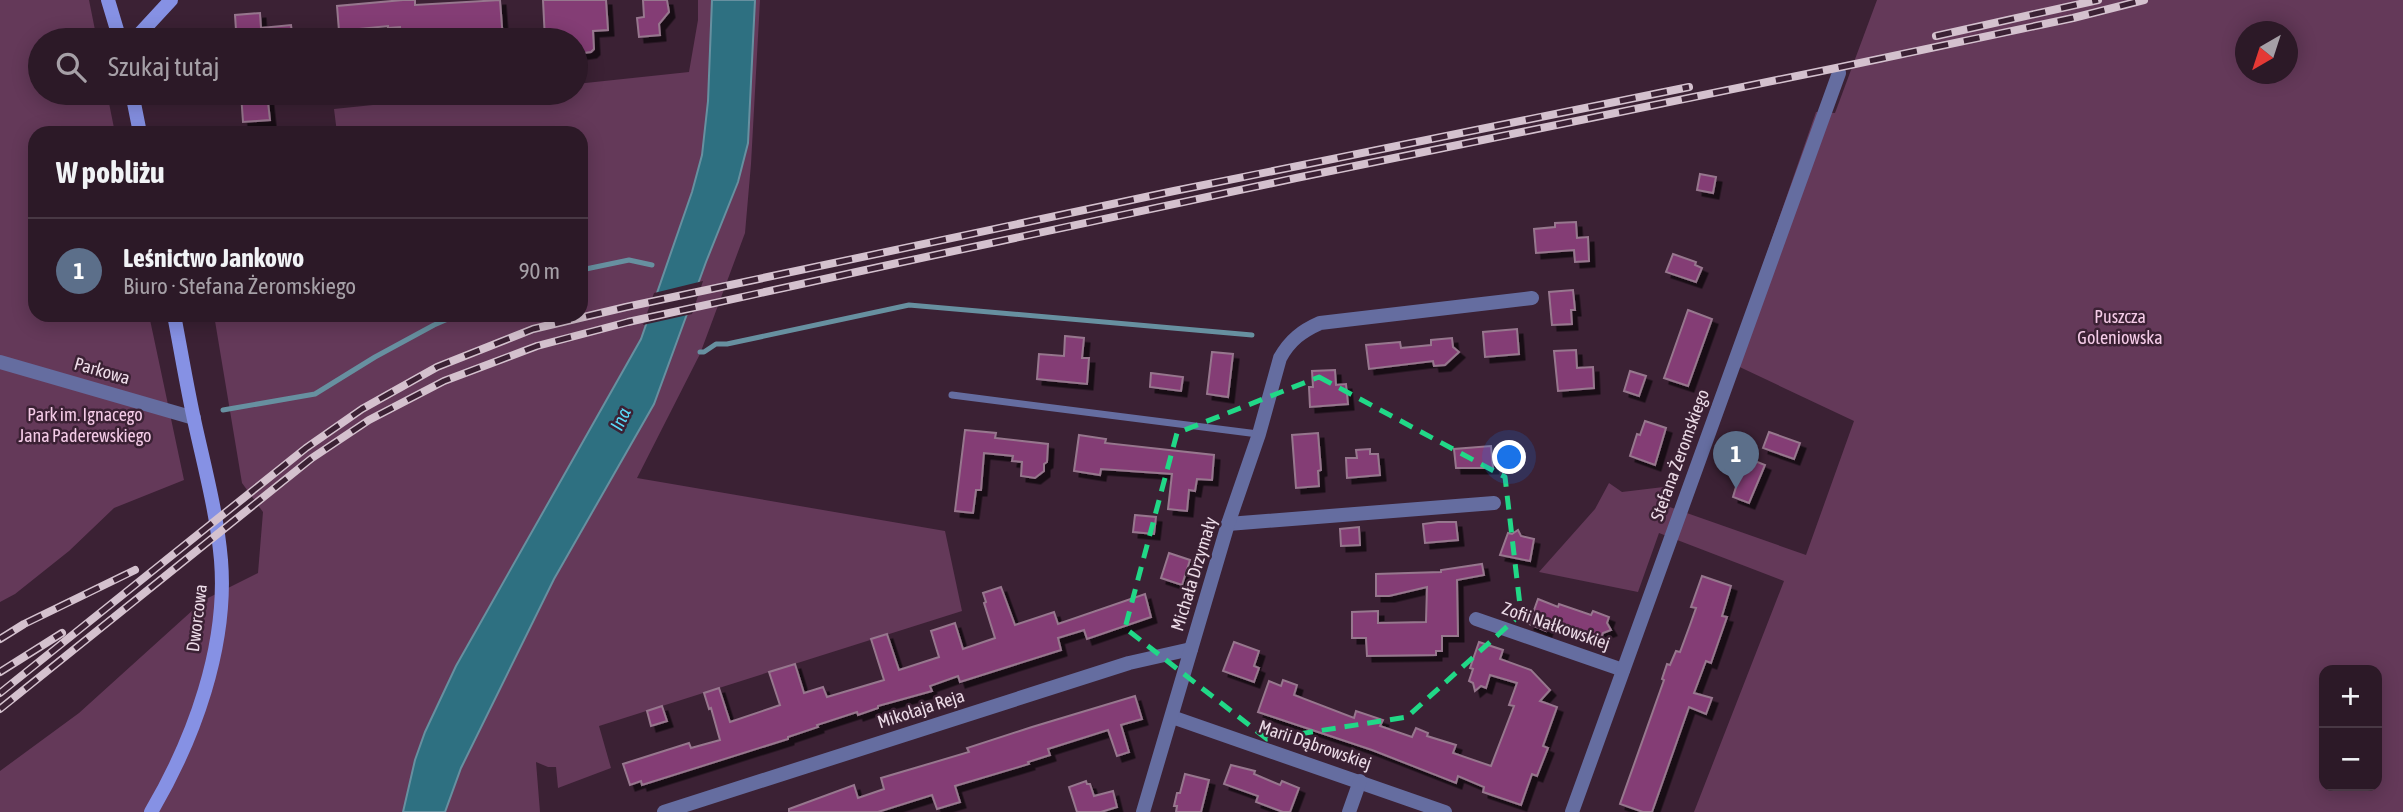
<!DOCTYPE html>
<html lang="pl">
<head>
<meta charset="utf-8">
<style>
  body { margin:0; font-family:"Asap Condensed",sans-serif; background:#382633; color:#f1f3f6 }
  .controls { position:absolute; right:21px; bottom:21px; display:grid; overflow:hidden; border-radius:14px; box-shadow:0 4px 18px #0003 }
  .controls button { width:63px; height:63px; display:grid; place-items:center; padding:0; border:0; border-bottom:2px solid #483844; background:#2c1927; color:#f1f3f6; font:35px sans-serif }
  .compass { position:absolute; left:2235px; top:21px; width:63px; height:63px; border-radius:50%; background:#2c1927; box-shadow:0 4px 18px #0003; rotate:219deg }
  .you { position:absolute; left:1510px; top:458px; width:24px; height:24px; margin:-18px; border:5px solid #fff; border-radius:50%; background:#1a73e8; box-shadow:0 0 0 10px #1a73e833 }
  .badge { display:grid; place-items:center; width:46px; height:46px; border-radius:50%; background:#21d887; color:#fff; font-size:23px; font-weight:700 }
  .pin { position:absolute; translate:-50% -58px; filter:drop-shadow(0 2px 4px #0008) }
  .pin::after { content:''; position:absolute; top:37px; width:24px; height:21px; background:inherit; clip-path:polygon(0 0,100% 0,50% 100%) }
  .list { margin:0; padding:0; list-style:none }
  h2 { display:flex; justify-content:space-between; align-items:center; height:91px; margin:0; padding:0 28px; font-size:30px }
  h2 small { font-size:23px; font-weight:400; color:#a6a0a7 }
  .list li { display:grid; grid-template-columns:46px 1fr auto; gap:21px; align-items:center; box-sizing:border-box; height:105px; padding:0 28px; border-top:2px solid #483844 }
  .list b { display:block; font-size:26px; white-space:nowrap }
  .list p { margin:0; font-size:23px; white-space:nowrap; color:#a6a0a7 }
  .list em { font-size:23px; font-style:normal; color:#a6a0a7 }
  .icon { flex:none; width:38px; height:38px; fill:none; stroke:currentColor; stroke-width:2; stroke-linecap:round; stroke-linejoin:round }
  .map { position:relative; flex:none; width:2403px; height:812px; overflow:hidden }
  .search { position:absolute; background:#2c1927; box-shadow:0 4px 18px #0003; left:28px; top:28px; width:560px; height:77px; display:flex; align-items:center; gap:18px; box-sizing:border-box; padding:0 24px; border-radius:38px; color:#a6a0a7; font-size:26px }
  .panel { position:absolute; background:#2c1927; box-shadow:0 4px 18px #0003; left:28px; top:126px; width:560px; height:196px; border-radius:21px }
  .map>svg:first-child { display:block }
  .green { fill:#643959; fill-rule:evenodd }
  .water { fill:#2e7081; stroke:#6790a0; stroke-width:2 }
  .pier { fill:#3b2134 }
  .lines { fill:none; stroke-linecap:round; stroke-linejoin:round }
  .stream { stroke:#6790a0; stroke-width:5 }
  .building { fill:#843e74; stroke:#97778e; stroke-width:2; filter:url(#shadow) }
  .lane { stroke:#656da0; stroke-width:7 }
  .street { stroke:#656da0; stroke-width:14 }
  .secondary { stroke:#8691e4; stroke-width:14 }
  .rail-casing { stroke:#d4c1ce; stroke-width:8 }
  .rail { stroke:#3b2134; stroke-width:5; stroke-dasharray:16; stroke-linecap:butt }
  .marked { fill:none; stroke:#21d887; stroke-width:5; stroke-dasharray:14 9; stroke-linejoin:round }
  .labels { text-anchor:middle; stroke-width:5; stroke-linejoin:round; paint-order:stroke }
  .park-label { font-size:18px; fill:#f5cce8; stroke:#3b2134 }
  .street-label { font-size:18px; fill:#ecdbe7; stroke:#3b2134 }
  .water-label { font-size:19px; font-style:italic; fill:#5ad9f8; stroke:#3b2134 }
</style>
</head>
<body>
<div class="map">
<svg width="2403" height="812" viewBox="0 0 2403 812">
  <defs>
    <filter id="shadow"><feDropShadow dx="5.5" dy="5.5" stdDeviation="0" flood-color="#0009"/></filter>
  </defs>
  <rect width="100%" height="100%" fill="#3b2134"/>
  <g class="green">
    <polygon points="0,0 89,0 97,40 40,40 40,93 107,93 115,133 35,133 35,315 149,315 184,480 114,508 69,551 15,594 0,602"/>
    <polygon points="698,0 760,0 751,164 745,233 700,354 637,478 945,531 962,611 599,726 611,768 558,788 556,767 548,767 536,762 540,812 0,812 0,771 79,713 204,600 258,573 263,512 242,483 214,315 581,315 581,133 337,133 334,109 489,93 576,93 576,84 689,72 698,20"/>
    <path d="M1877 0H2403V812H1694L1784 581 1659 533 1638 592 1539 572 1595 509 1609 483 1622 492 1672 486 1664 505 1806 555 1854 421 1729 362 1816 112 1835 113ZM2246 32H2288V74H2246ZM2324 670H2377V786H2324Z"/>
  </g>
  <polygon class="water" points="712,0 755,0 748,143 738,182 706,262 654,404 554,579 461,768 445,812 403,812 415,760 425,732 456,666 641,339 692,192 702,155 708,101"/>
  <polygon class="pier" points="703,281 692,314 643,325 654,293"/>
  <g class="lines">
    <g class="stream">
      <polyline points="581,270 629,260 652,265"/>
      <polyline points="700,352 704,352 716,344 727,344 909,305 1252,335"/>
      <polyline points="223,410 315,394 375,357 434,325 457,315"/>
    </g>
  </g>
  <g class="building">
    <polygon points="403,0 415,0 415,5 500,0 503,40 429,40 428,32 400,35 400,27 388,28 388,26 339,31 337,6"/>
    <polygon points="543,0 606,0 608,30 593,31 594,49 591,52 576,54 576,40 545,40"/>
    <polygon points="643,0 667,0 669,12 659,24 660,35 639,37 637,18 644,17"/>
    <polygon points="260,13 261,28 291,25 293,40 234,40 233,30 236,30 235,15"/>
    <polygon points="241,93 267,93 270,120 243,122"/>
    <polygon points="1700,174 1716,177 1713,193 1697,190"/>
    <polygon points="1576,222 1577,238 1588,237 1589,261 1575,262 1574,250 1536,253 1534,229 1555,227 1555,223"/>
    <polygon points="1673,254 1696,262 1695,265 1702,268 1696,282 1666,272"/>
    <polygon points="1573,290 1575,310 1571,310 1572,324 1552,325 1549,292"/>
    <polygon points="1688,310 1712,319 1688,386 1664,378"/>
    <polygon points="1517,329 1519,354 1485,357 1483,332"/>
    <polygon points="1065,336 1084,338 1082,358 1089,358 1087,384 1037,379 1039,354 1064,356"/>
    <polygon points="1452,338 1453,347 1459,352 1445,365 1434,366 1433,361 1369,369 1366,345 1400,342 1401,348 1431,345 1431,340"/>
    <polygon points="1576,350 1577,368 1593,367 1594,388 1558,391 1554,351"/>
    <polygon points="1212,352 1233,354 1228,397 1207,394"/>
    <polygon points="1335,370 1336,385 1346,384 1348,404 1310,407 1309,387 1313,387 1312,371"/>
    <polygon points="1630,371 1646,376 1639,396 1624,391"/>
    <polygon points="1151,373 1183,377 1181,391 1150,387"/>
    <polygon points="1645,421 1666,428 1655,465 1630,456 1637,434 1640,435"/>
    <polygon points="965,430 996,433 995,438 1048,444 1047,462 1044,464 1044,471 1035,478 1021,476 1022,462 1012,461 1013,456 984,453 981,490 976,490 973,513 955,511"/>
    <polygon points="1769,432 1800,443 1794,459 1763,448"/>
    <polygon points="1318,433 1321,470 1318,471 1319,486 1296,488 1292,435"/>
    <polygon points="1079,435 1106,439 1105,443 1214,455 1212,480 1197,479 1195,491 1189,490 1187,511 1168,509 1172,474 1101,469 1100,475 1074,471"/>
    <polygon points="1491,446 1493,468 1456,468 1454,449"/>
    <polygon points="1370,449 1370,454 1378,454 1380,475 1347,478 1346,458 1357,458 1356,450"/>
    <polygon points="1745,457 1765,465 1749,503 1733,497"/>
    <polygon points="1135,515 1156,517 1154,534 1133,532"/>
    <polygon points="1438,522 1456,522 1458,540 1425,543 1423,524"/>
    <polygon points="1359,527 1360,545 1341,546 1340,529"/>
    <polygon points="1518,530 1521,536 1534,539 1530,561 1500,555 1508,533 1512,534"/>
    <polygon points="1169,553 1190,560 1182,585 1161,578"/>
    <polygon points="1482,564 1484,575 1457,580 1458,636 1442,636 1442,651 1436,651 1436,655 1367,656 1366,638 1352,638 1352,612 1378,611 1378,623 1426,622 1427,587 1389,596 1376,596 1376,574 1441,572 1441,570"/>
    <polygon points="1702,576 1731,586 1722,616 1727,617 1711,663 1706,661 1694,693 1712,698 1706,714 1689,707 1652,812 1643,812 1620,804 1664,680 1662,679 1667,664 1670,665 1676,651 1680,652 1690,625 1696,608 1691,607"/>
    <polygon points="1001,587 1015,625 1054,612 1058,624 1145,594 1151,617 1087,639 1084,630 1058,638 1061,650 960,682 958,676 930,686 932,691 878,706 878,708 858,715 857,712 817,725 818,727 788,737 788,739 642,785 641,781 630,785 623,764 689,743 691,748 720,740 711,708 709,709 704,693 719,688 730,722 780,705 769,672 795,664 804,693 823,687 827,697 884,680 871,639 887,634 899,670 939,657 931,631 955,623 963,649 995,638 984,603 986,602 983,593"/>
    <polygon points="1538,599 1558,607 1559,604 1591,615 1593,611 1609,617 1607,623 1611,630 1603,633 1601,639 1550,621 1546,631 1529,624"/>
    <polygon points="1234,642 1259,651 1254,666 1259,668 1254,682 1223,671"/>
    <polygon points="1479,642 1503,650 1500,659 1531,670 1550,690 1540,701 1557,707 1543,746 1548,748 1537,776 1532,774 1521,805 1483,792 1484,787 1458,776 1456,783 1372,750 1258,712 1269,681 1281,686 1283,680 1297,685 1294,695 1354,718 1356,711 1383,720 1380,726 1412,737 1416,728 1428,733 1427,736 1456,745 1453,753 1491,766 1514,706 1509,705 1517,683 1490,675 1486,688 1481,686 1475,691 1473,683 1469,681 1473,669 1470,668"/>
    <polygon points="1135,696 1142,719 1121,725 1129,752 1117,756 1108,730 1048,749 1050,755 1028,762 1029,764 955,786 960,802 937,809 932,795 878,812 789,812 789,809 854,785 858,798 884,789 881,778 969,752 967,748 1032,727"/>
    <polygon points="662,706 667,721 651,726 647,711"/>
    <polygon points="1231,765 1255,771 1254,774 1280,785 1282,781 1299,788 1290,812 1283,812 1256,802 1258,796 1224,784"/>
    <polygon points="1185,774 1209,780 1201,812 1176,812 1177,806 1174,806 1177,793 1180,793"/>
    <polygon points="1086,781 1087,784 1090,784 1094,796 1113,791 1117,807 1101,812 1077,812 1069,787"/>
  </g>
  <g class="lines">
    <polyline class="lane" points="952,395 1258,434"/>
    <g class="street">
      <polyline points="0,362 194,418"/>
      <polyline points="1228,524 1494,503"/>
      <polyline points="1476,619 1623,670"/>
      <polyline points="1172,717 1445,812"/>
      <polyline points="664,812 1129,663 1191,649"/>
      <path d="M1143 812 1228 524 1259 434 1280 358C1290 340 1302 331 1320 323L1532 298"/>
      <polyline points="1349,812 1360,781"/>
      <polyline points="1572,812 1839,73"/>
    </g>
    <g class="secondary">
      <polyline points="108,0 120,40"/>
      <polyline points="134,40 171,0"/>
      <polyline points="132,93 140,133"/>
      <path d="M151 812C194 739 228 646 221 560 217 514 205 469 195 424 187 388 181 351 174 315"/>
    </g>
    <g class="rail-casing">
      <g id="rail">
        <polyline points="1936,36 2098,0"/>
        <polyline points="0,639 24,624 135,570"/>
        <polyline points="0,672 62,633"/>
        <polyline points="0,693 306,448 362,409 437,367 533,329 626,307 1174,191 1689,87"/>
        <polyline points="0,709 312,458 369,420 444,381 537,346 628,322 893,264 1296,178 1841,67 2073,18 2144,0"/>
      </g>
    </g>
    <use href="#rail" class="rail"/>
  </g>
  <path class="marked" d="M1319 377 1505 477 1521 614 1407 717 1267 739 1125 628 1177 433Z"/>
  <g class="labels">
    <g class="park-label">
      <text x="2120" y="323">Puszcza<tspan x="2120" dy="21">Goleniowska</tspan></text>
      <text x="85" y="421">Park im. Ignacego<tspan x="85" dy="21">Jana Paderewskiego</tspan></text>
    </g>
    <g class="street-label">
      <text transform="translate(102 371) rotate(16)" y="6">Parkowa</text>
      <text transform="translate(1680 455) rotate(-70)" y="6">Stefana Żeromskiego</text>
      <text transform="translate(1194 574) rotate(-73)" y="6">Michała Drzymały</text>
      <text transform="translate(197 618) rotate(-83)" y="6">Dworcowa</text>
      <text transform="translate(1556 626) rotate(19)" y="6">Zofii Nałkowskiej</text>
      <text transform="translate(921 709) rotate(-18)" y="6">Mikołaja Reja</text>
      <text transform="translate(1315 745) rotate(19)" y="6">Marii Dąbrowskiej</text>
    </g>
    <g class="water-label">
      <text transform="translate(620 419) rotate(-65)" y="7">Ina</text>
    </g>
  </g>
</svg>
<div class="controls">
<button>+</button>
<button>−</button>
</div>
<svg class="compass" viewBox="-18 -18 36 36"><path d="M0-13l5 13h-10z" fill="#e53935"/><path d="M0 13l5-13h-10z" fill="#a6a0a7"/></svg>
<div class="you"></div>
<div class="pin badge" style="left:1736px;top:489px;background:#5c6f8a">1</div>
<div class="search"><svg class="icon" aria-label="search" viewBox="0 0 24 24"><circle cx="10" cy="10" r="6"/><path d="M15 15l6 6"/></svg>Szukaj tutaj</div>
<section class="panel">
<h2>W pobliżu<small></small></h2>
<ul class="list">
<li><span class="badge" style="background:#5c6f8a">1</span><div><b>Leśnictwo Jankowo</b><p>Biuro · Stefana Żeromskiego</p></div><em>90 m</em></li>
</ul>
</section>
</div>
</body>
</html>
